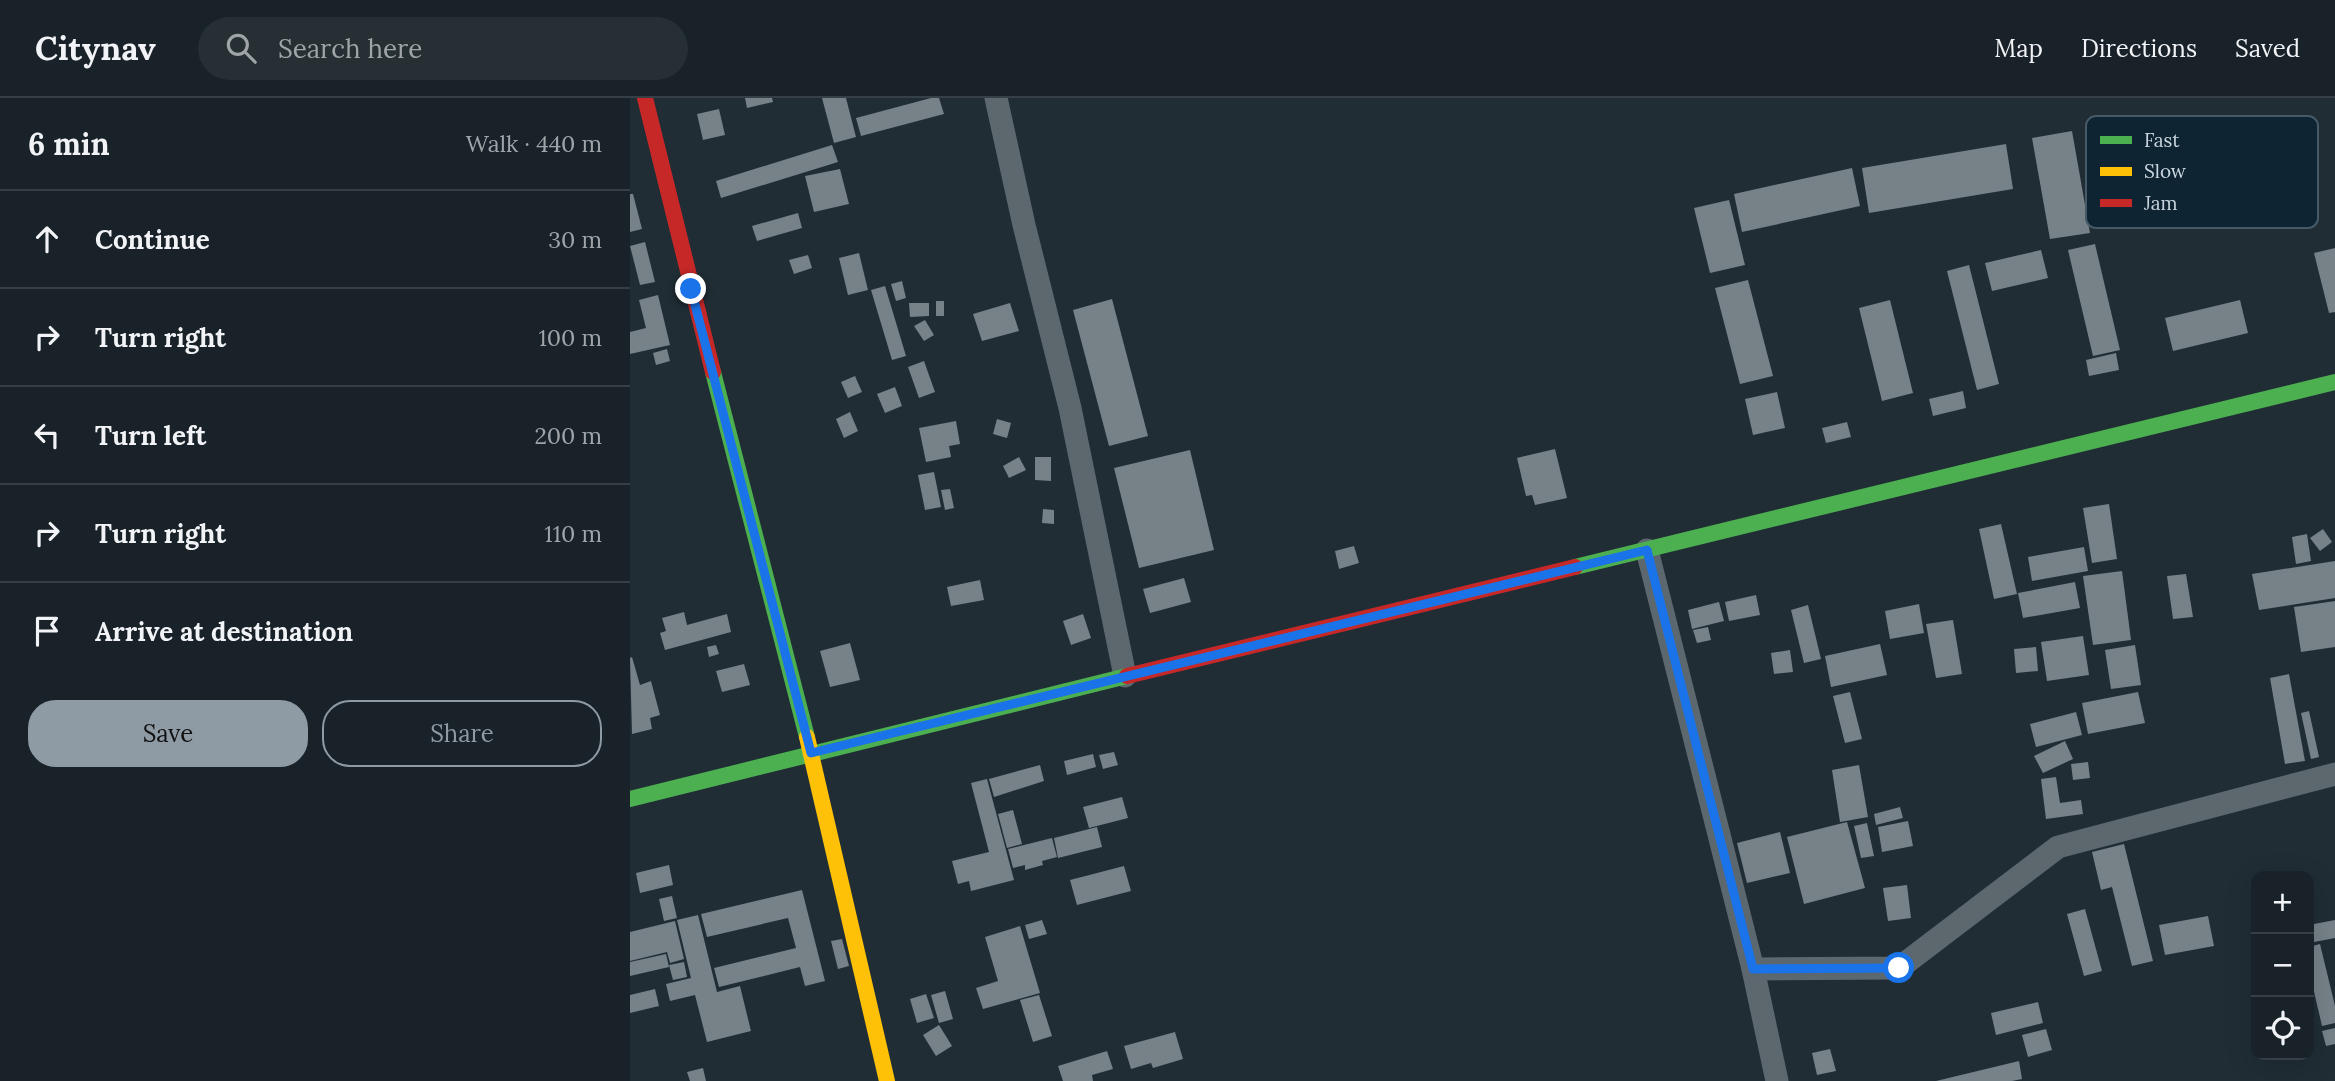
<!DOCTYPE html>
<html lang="en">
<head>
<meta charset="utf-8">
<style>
  body { margin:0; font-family:Lora,serif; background:#252f34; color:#f1f3f6 }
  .controls { position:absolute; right:21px; bottom:21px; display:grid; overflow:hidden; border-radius:14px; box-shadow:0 7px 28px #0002 }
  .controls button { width:63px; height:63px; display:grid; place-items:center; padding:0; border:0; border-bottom:2px solid #363f45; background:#182228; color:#f1f3f6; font:35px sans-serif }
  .stop { position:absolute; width:21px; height:21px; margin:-16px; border:5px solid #1a73e8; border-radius:50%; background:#fff }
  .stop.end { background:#1a73e8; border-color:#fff; box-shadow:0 2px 7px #0008 }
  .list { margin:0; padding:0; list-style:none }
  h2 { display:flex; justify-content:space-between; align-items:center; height:91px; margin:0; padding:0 28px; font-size:30px }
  h2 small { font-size:23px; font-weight:400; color:#9fa4a8 }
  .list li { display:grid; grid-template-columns:46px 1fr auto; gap:21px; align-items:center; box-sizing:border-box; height:98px; padding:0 28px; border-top:2px solid #363f45 }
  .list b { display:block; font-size:26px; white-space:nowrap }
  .list em { font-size:23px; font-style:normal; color:#9fa4a8 }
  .actions { display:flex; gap:14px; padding:21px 28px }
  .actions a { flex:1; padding:16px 0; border:2px solid #8e9aa4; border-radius:28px; text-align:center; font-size:24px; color:#8e9aa4 }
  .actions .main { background:#8e9aa4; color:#111 }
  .icon { flex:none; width:38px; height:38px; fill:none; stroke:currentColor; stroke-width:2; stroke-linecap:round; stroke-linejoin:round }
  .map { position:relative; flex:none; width:1705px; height:983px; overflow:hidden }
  header { display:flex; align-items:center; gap:42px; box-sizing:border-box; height:98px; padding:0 35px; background:#182228; border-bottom:2px solid #363f45 }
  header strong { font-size:33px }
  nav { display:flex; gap:38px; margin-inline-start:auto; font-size:24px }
  .search { width:490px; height:63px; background:#252f34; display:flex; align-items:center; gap:18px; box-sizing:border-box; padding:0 24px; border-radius:38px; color:#9fa4a8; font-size:26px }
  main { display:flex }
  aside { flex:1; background:#182228 }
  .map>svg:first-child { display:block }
  .building { fill:#768188 }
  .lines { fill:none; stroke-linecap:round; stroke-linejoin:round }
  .street { stroke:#5c676e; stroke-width:23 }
  .fast { stroke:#4caf50; stroke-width:16 }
  .slow { stroke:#ffc107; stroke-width:16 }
  .jam { stroke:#c62828; stroke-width:16 }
  .route { stroke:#1a73e8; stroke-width:9 }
  .key { fill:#0e2432; stroke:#465966; stroke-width:2 }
  .key-label { font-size:19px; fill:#c9d5df }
</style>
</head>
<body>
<header>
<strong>Citynav</strong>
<div class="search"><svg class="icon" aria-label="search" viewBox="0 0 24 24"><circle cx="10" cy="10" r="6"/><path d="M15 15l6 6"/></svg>Search here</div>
<nav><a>Map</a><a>Directions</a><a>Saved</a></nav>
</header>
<main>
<aside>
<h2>6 min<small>Walk · 440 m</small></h2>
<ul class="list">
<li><svg class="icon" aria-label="ahead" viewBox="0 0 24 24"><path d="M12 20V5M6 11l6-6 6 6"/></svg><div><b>Continue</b></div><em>30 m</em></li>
<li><svg class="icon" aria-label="right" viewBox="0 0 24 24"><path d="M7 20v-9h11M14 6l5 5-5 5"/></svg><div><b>Turn right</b></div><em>100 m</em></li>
<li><svg class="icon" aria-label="left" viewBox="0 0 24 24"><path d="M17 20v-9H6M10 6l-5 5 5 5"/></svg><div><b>Turn left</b></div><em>200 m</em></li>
<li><svg class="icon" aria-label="right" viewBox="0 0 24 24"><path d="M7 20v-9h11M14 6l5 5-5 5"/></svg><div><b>Turn right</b></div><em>110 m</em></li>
<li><svg class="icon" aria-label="arrive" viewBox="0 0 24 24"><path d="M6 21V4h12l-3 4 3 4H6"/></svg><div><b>Arrive at destination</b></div></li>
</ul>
<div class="actions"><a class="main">Save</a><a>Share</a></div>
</aside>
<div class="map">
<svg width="1705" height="983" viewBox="0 0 1705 983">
  <rect width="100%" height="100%" fill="#202d35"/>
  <g class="building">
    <polygon points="115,0 142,0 143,4 117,10"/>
    <polygon points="192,0 216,0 226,39 204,45"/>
    <polygon points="301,0 309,0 314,16 231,38 226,20"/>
    <polygon points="89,11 95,37 73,42 67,16"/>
    <polygon points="1442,33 1460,135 1420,141 1402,40"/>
    <polygon points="1376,46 1383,91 1239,115 1232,70"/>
    <polygon points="202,47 208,64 91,100 86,83"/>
    <polygon points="1222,70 1230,108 1112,134 1104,96"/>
    <polygon points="210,71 219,106 184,114 175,78"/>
    <polygon points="0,96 3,96 12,131 0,134"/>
    <polygon points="1099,102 1115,167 1080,175 1064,110"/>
    <polygon points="168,115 172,130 127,143 122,128"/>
    <polygon points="15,144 25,184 10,187 0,148"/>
    <polygon points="1465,146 1490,252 1463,258 1438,152"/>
    <polygon points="1705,150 1705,214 1699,215 1684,155"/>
    <polygon points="1411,152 1418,180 1362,193 1355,165"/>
    <polygon points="229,155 238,192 218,197 209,160"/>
    <polygon points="178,157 182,170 164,176 159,162"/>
    <polygon points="1339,167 1369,286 1347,292 1317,173"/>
    <polygon points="1118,182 1143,278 1110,286 1085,190"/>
    <polygon points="272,183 276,200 266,203 261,186"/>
    <polygon points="255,188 276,258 262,262 241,192"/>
    <polygon points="28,197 40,247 0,256 0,234 16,230 9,202"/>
    <polygon points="482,201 518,338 479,348 443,212"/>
    <polygon points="1260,202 1283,295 1252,303 1229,210"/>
    <polygon points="1610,202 1618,235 1543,253 1535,220"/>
    <rect x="306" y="203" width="8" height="15"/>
    <polygon points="279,205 299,205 299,218 280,219"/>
    <polygon points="380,205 389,233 352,243 343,216"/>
    <polygon points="295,222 304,237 294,243 284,228"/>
    <polygon points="37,251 40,263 26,267 23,255"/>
    <polygon points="1486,255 1489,272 1459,278 1456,262"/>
    <polygon points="294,263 305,294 289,300 278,269"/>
    <polygon points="225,278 232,294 218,300 211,284"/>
    <polygon points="265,289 272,308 255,315 247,296"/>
    <polygon points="1333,293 1336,310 1303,318 1299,301"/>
    <polygon points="1147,294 1155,330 1123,337 1115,301"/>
    <polygon points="220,314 228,333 214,340 206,321"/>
    <polygon points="367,321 381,325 377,340 363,336"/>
    <polygon points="326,323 330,346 319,348 321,359 296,364 289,330"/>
    <polygon points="1217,324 1221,339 1196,345 1192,330"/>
    <polygon points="925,351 937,400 905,407 902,397 896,398 887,360"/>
    <polygon points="560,352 584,452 509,470 484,370"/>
    <polygon points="389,359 396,372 379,380 373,368"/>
    <polygon points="405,359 421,359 421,383 405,382"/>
    <polygon points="304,374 311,409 295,412 288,377"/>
    <polygon points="320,391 324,410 315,412 311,392"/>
    <polygon points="1479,406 1487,461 1462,465 1453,410"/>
    <polygon points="413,411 424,412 424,426 412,425"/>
    <polygon points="1371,426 1387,496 1364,501 1349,431"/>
    <polygon points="1693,431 1702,444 1690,453 1680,440"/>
    <polygon points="1677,436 1681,463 1666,466 1662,439"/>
    <polygon points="724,448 729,465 709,471 705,453"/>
    <polygon points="1454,449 1458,473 1402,483 1398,459"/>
    <polygon points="1705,463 1705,500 1629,512 1622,476"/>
    <polygon points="1492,473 1501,542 1463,547 1453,478"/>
    <polygon points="1556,476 1563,519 1543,521 1537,478"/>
    <polygon points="554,480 561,504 520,515 513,491"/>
    <polygon points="350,482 354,502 321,508 317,489"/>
    <polygon points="1445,484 1450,510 1393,520 1388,495"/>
    <polygon points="1126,497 1130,517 1099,523 1095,504"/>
    <polygon points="1705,503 1705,549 1671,554 1664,509"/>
    <polygon points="1089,504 1094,523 1062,531 1058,512"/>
    <polygon points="1289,506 1294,535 1260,541 1255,513"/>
    <polygon points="1178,507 1191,561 1174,565 1161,512"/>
    <polygon points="54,514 57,527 97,516 101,534 35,552 30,535 36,533 32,520"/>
    <polygon points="453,516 461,540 441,547 433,523"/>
    <polygon points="1323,522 1332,576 1306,580 1296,526"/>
    <polygon points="1078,529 1081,542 1067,545 1063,532"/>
    <polygon points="1453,538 1459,577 1417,583 1411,544"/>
    <polygon points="220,545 230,582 200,589 190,553"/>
    <polygon points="1250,546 1257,577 1201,589 1195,558"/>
    <polygon points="86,547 89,556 79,559 77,549"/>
    <polygon points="1505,547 1511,587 1481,591 1475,552"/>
    <polygon points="1406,549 1408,573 1386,575 1384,551"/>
    <polygon points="1160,552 1163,574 1144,576 1141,555"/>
    <polygon points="2,559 10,587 21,583 30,617 20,620 22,631 2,636 0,560"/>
    <polygon points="114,566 120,587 92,594 86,573"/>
    <polygon points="1659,576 1675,663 1655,666 1640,580"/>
    <polygon points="1220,594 1232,641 1215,645 1203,598"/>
    <polygon points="1508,594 1515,625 1458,636 1452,605"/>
    <polygon points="1679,613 1689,659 1681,661 1671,615"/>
    <polygon points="1446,614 1452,637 1406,649 1400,626"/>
    <polygon points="1435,643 1443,661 1413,675 1404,658"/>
    <polygon points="484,654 488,667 473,671 469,657"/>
    <polygon points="463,656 466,669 437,677 434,663"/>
    <polygon points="1458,664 1460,680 1443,682 1441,666"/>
    <polygon points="410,667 414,683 364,699 359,681"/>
    <polygon points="1229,667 1238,719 1210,724 1202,672"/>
    <polygon points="1426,679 1430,705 1451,702 1453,716 1416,721 1411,681"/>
    <polygon points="357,681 384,782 341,793 339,783 328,786 322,763 359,754 341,685"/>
    <polygon points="492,699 498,720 459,730 453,709"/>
    <polygon points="1270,709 1273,720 1246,727 1244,716"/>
    <polygon points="383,712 392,746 377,750 368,716"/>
    <polygon points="1278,723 1283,748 1252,754 1248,729"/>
    <polygon points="1217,724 1235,790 1174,806 1157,739"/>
    <polygon points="1237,725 1244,758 1231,760 1224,728"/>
    <polygon points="467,729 472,749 428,760 424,740"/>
    <polygon points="1150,734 1160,775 1117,785 1107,745"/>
    <polygon points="422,740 427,759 412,763 413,767 395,772 395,767 383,770 378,751"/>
    <polygon points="1494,746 1523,863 1502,868 1482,789 1471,792 1462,754"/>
    <polygon points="39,767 43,787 10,795 6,775"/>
    <polygon points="494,768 501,793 447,807 440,782"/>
    <polygon points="1277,787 1281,820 1258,823 1253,790"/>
    <polygon points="172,792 195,883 175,888 170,869 89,889 84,870 166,850 158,820 77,839 71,816"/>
    <polygon points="42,798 47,820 34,823 29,801"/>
    <polygon points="1455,811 1472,873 1454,878 1437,816"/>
    <polygon points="68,817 87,894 110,888 121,933 77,944 65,897 40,903 36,886 61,880 47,822"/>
    <polygon points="1578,818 1584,848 1535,857 1529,827"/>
    <polygon points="412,822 417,836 399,841 395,827"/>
    <polygon points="1705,822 1705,840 1679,845 1679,827"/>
    <polygon points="45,823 54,861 40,865 37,854 0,863 0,834"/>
    <polygon points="390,828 410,895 353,911 346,890 368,883 355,839"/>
    <polygon points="212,841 219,868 208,871 201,843"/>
    <polygon points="1690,846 1705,908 1705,925 1692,928 1679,872 1679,849"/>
    <polygon points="36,856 39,869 0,878 0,864"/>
    <polygon points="54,864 57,879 43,882 39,867"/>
    <polygon points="25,891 29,908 0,915 0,897"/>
    <polygon points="315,893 323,921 309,925 301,897"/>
    <polygon points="296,896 304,920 287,925 280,901"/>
    <polygon points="409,897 422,938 403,944 390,902"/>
    <polygon points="1408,904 1413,925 1366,937 1361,915"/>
    <polygon points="309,927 322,948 306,958 293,937"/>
    <polygon points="1705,930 1705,946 1696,948 1692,933"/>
    <polygon points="1416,931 1422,952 1398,959 1392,937"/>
    <polygon points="545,934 553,961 523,970 521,965 501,971 494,948"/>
    <polygon points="1200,951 1206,973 1187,977 1182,955"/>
    <polygon points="477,953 483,971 462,977 463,983 433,983 428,968"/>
    <polygon points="1389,963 1392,981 1382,983 1306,983"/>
    <polygon points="73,970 76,983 60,983 57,974"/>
  </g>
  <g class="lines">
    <g class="street">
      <polyline points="366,0 394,127 440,310 495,578"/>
      <polyline points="1017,452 1123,871 1147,983"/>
      <polyline points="1123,871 1269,870 1428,749 1705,676"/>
    </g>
    <g class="fast">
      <polyline points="83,274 177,639"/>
      <polyline points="945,469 1705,284"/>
      <polyline points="0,701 497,578"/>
    </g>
    <polyline class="slow" points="177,639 257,983"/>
    <g class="jam">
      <polyline points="15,0 83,274"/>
      <polyline points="497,578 945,469"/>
    </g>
  </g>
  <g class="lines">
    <polyline class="route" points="61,191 181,655 1017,452 1123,871 1269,870"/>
  </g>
  <rect x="1456" y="18" width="232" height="112" rx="10" class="key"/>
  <rect x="1470" y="38" width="32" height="8" fill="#4caf50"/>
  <rect x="1470" y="69" width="32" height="9" fill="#ffc107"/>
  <rect x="1470" y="101" width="32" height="8" fill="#c62828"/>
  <g class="key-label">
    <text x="1514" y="49">Fast</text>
    <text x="1514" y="80">Slow</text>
    <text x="1514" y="112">Jam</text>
  </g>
</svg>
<div class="controls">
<button>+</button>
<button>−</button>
<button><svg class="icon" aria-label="locate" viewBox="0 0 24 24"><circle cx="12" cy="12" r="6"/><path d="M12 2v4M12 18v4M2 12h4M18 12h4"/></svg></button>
</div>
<div class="stop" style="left:1269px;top:870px"></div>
<div class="stop end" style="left:61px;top:191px"></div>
</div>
</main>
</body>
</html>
